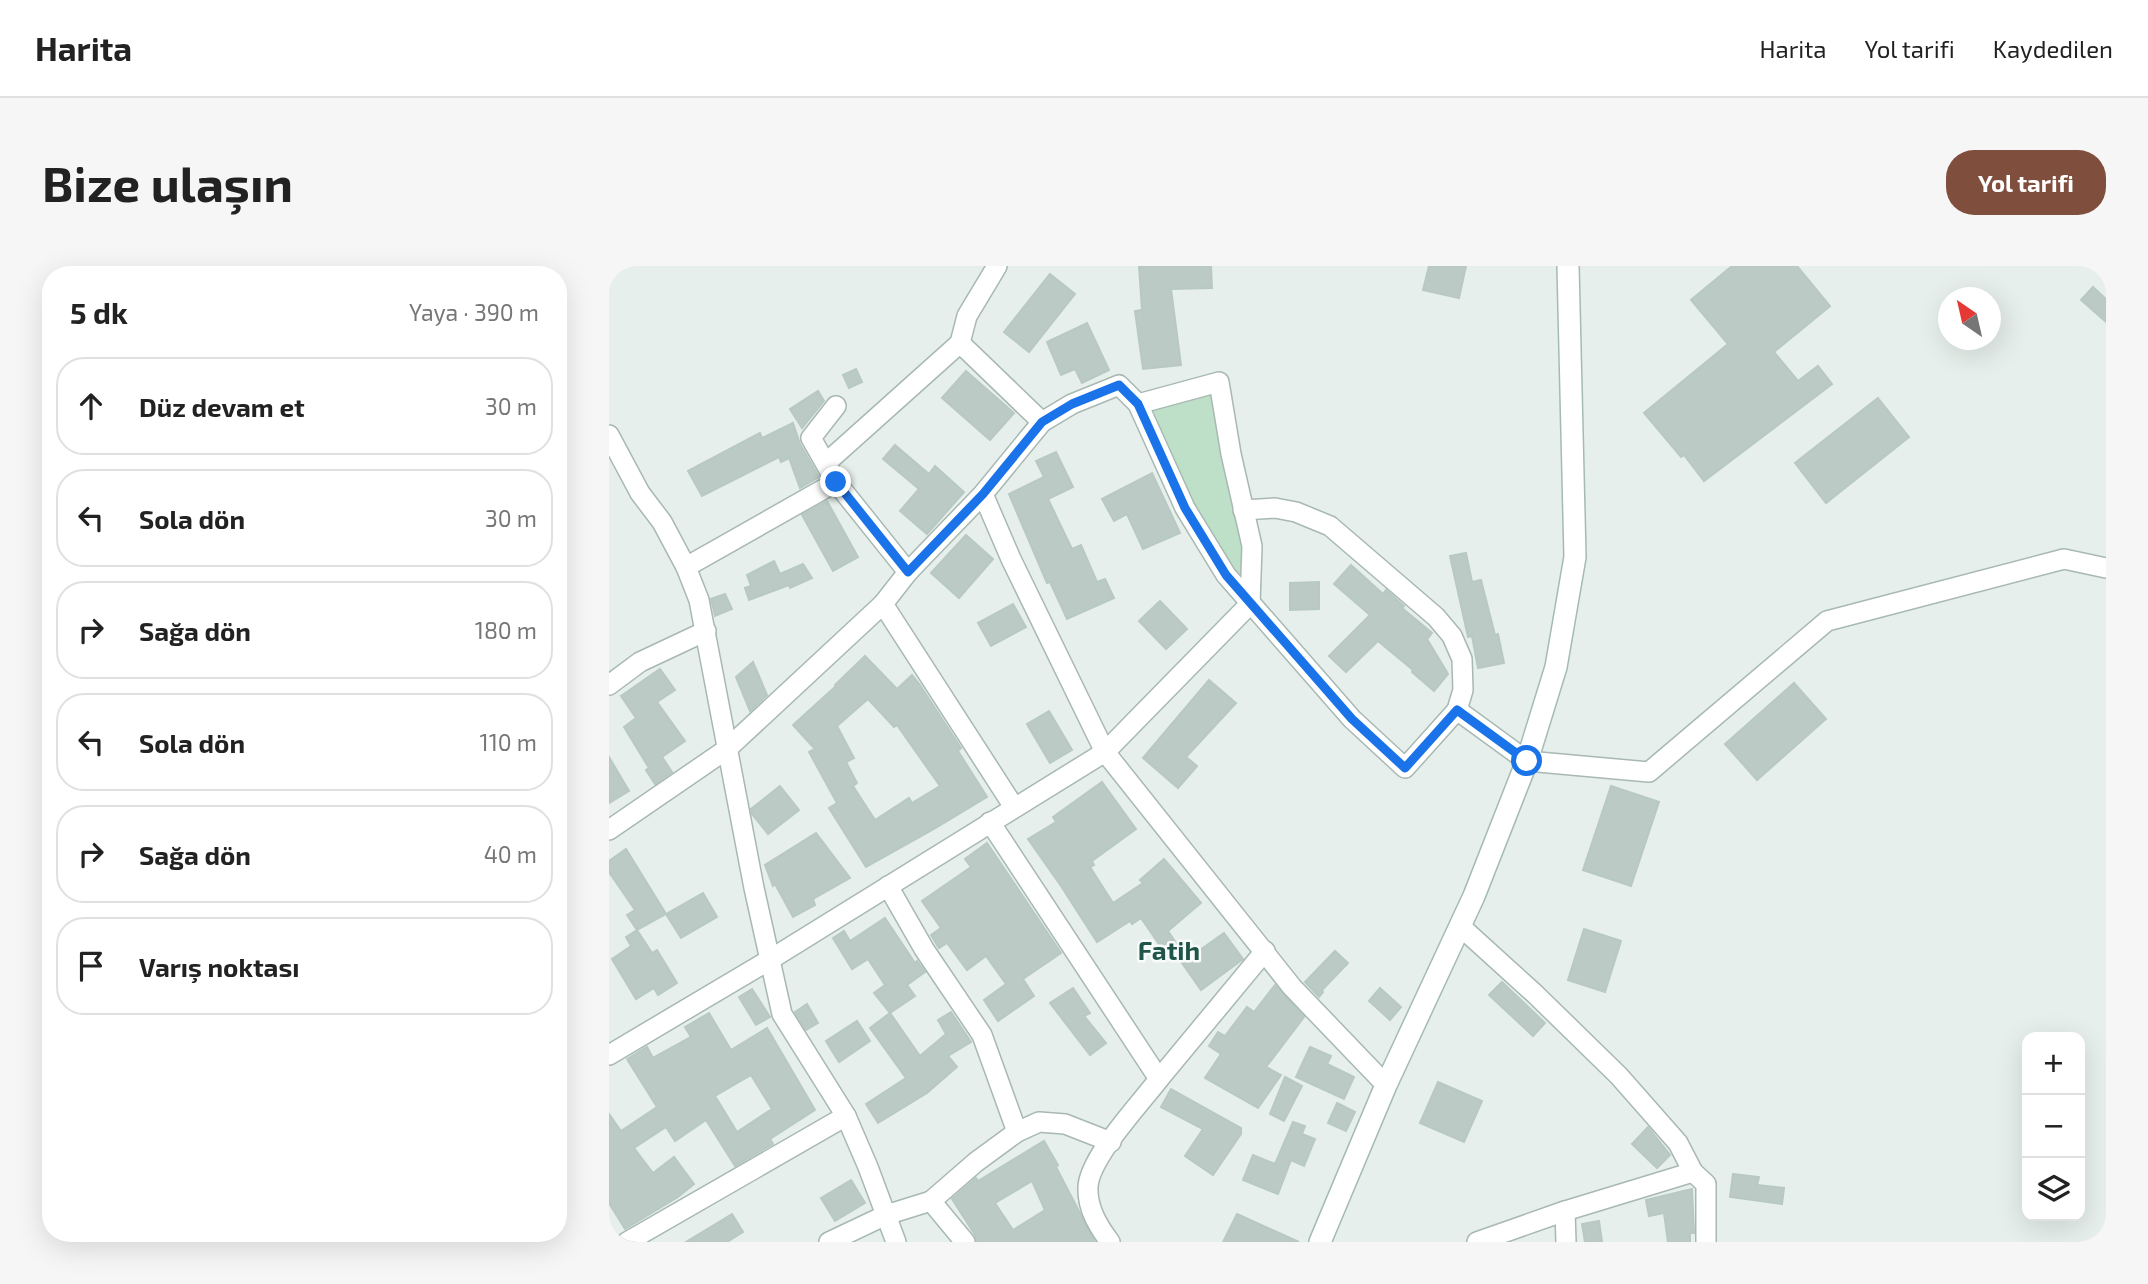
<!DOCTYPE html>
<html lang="tr">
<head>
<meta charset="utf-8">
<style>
  body { margin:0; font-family:"Exo 2",sans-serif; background:#f6f6f6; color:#222 }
  .controls { position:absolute; right:21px; bottom:21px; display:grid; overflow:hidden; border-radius:14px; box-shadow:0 7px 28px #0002 }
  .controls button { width:63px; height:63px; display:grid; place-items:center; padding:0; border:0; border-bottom:2px solid #e0e0e0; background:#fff; color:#222; font:35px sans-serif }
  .compass { position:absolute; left:1329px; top:21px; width:63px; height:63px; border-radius:50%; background:#fff; box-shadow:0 7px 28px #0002; rotate:326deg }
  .stop { position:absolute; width:21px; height:21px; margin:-16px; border:5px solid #1a73e8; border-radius:50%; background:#fff }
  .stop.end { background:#1a73e8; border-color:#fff; box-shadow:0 2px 7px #0008 }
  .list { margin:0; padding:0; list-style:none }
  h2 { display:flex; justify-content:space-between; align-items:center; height:91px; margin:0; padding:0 28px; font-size:30px }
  h2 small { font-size:23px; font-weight:400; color:#767676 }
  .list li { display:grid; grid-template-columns:46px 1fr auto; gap:21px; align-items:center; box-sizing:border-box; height:98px; margin:0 14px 14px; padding:0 14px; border:2px solid #e0e0e0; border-radius:28px }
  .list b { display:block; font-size:26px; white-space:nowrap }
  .list em { font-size:23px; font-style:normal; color:#767676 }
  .icon { flex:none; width:38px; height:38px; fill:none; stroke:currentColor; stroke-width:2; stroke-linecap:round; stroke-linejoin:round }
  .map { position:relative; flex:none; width:1497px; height:976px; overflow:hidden; border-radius:28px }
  header { display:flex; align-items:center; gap:42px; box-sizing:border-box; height:98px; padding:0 35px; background:#fff; border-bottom:2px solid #e0e0e0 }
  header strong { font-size:33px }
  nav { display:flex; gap:38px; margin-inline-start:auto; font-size:24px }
  .intro { display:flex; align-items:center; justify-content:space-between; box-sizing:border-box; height:168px; padding:0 42px }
  h1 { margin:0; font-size:49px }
  .button { padding:18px 32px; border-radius:28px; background:#804e3d; color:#fff; font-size:24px; font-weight:700 }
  main { display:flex; gap:42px; padding:0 42px }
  aside { flex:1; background:#fff; border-radius:28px; box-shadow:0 7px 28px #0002 }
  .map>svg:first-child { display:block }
  .green { fill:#bfe0c8 }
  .building { fill:#bbcac4; stroke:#b8c9c2; stroke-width:2; fill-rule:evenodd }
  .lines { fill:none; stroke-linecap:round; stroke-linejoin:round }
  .minor-casing { stroke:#a8b8b2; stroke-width:22 }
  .secondary-casing { stroke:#a4bbb3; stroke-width:24 }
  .minor { stroke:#fff; stroke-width:19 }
  .secondary { stroke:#fff; stroke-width:21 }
  .route { stroke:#1a73e8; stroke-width:9 }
  .labels { text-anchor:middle; stroke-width:5; stroke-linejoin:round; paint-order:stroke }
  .district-label { font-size:26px; font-weight:bold; fill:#1f5548; stroke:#f7fbf9 }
</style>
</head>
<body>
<header>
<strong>Harita</strong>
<nav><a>Harita</a><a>Yol tarifi</a><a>Kaydedilen</a></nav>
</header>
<div class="intro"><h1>Bize ulaşın</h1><a class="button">Yol tarifi</a></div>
<main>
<aside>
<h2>5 dk<small>Yaya · 390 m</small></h2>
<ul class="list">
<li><svg class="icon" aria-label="ahead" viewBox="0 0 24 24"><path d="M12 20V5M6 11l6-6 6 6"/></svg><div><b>Düz devam et</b></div><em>30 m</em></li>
<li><svg class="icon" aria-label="left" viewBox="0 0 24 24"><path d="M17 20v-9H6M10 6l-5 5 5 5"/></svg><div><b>Sola dön</b></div><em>30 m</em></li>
<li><svg class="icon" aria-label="right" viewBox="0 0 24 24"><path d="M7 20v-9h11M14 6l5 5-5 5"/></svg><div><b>Sağa dön</b></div><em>180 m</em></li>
<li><svg class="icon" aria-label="left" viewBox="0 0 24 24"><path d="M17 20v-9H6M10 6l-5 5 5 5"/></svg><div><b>Sola dön</b></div><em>110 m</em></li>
<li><svg class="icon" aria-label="right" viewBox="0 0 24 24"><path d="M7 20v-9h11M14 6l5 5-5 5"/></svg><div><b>Sağa dön</b></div><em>40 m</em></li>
<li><svg class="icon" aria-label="arrive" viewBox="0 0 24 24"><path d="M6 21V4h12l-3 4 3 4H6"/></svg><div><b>Varış noktası</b></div></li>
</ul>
</aside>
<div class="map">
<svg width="1497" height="976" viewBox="0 0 1497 976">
  <rect width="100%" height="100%" fill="#e6efeb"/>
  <polygon class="green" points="606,126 616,208 634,279 633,308 622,307 579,237 542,140"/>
  <g class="building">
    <polygon points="530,0 602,0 603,22 562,23 572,99 534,103 526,45 533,44"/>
    <polygon points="820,0 857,0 850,32 814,24"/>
    <polygon points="1123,0 1188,0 1221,40 1165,86 1189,115 1209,100 1223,118 1095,215 1075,189 1072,191 1035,147 1119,78 1082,34"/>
    <polygon points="441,8 466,28 420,86 395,66"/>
    <polygon points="1484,21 1497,33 1497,56 1472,34"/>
    <polygon points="478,57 500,104 473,117 466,103 452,109 438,76"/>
    <polygon points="247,103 253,116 240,122 234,109"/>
    <polygon points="357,105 405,147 381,174 333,132"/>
    <polygon points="209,125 215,135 193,162 181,143"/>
    <polygon points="1269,132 1300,171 1217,237 1186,197"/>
    <polygon points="184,157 191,178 210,211 191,222 180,192 172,196 170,191 93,230 79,205 151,167 153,172"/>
    <polygon points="286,179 320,208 326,200 355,226 318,268 291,245 310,223 274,193"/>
    <polygon points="447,186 464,221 439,233 463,283 472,279 488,316 496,313 505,332 458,353 441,316 438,317 400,228 435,211 427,195"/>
    <polygon points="543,207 571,267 534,283 518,248 505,255 493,233"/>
    <polygon points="218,235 249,291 224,305 193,249"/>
    <polygon points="357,269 384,293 350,332 322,307"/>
    <polygon points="857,287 863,316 872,314 886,369 889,368 895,397 869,402 863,370 859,371 841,290"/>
    <polygon points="165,295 171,308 194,298 203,312 181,322 180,319 140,334 136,322 142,320 138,309"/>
    <polygon points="742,299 774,328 777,324 795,340 793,342 823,367 818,373 839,408 825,425 803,406 804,404 769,375 737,406 720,390 761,349 725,318"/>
    <polygon points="710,316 710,343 681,344 681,317"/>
    <polygon points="116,328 123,343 106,350 102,333"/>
    <polygon points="551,335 578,363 557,383 530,355"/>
    <polygon points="404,338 417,361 382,380 369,357"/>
    <path d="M256 390 288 423 303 409 311 419 352 482 349 485 378 531 325 563 257 601 220 542 228 537 200 486 206 483 184 459 227 420 226 419ZM259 433 285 461 288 459 331 520 303 537 300 532 266 554 244 520 248 517 237 496 245 492 228 460Z"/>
    <polygon points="144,396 158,429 141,445 127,411"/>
    <polygon points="51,403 66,424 48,436 76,475 53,491 63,506 46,518 37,504 40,502 15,461 27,452 12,430"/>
    <polygon points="600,414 627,437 577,491 588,500 569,522 534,492"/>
    <polygon points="1185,417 1217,453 1148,514 1116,478"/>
    <polygon points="440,445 463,484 441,497 418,458"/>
    <polygon points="0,491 20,525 0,537"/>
    <polygon points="493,516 527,563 483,595 485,599 481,601 504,637 534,617 531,614 555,593 592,637 559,665 571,683 559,691 532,652 523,658 521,655 488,676 452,620 419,573 447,556 444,551"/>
    <polygon points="171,520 190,544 159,568 143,548 142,543"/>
    <polygon points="1002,520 1050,536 1022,620 974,604"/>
    <polygon points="207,567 241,612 204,633 206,639 184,651 166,618 164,620 156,599"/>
    <polygon points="378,577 452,687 414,713 425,730 389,755 375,734 397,718 377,690 358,704 338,677 330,682 322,669 332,662 313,635 362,601 356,593"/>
    <polygon points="17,583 57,648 28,664 18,649 26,644 0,606 0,595"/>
    <polygon points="94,627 108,651 72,672 57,648"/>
    <polygon points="276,652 306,697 308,695 316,706 298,719 306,730 281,747 265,727 276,719 259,693 243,703 224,672 235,665 241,675"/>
    <polygon points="975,663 1012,675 996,726 959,714"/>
    <polygon points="28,664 43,687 48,684 68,717 49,729 45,722 27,733 3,693 22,680 17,671"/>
    <polygon points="615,667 634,693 592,724 573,697"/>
    <polygon points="726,685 739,697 713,724 714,726 710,731 696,716"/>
    <polygon points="893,716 936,757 924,770 880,729"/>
    <polygon points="666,719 695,751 657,801 672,809 649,842 596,812 612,788 600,780 609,766 616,770 638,741 645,746"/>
    <polygon points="464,722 481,747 475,750 497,777 481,789 441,737"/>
    <polygon points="771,722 792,741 781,754 760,735"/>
    <polygon points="143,723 161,751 147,759 130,731"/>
    <polygon points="198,738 209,757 197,764 186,746"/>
    <polygon points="342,746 362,776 339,790 348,801 318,827 269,857 257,838 297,812 261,762 281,747 311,790 337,768 329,754"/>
    <path d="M100 747 122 784 158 762 206 844 161 873 164 878 126 900 97 854 66 875 57 861 25 882 44 907 65 891 85 918 69 931 16 963 0 937V848L12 865 48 841 18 793 38 781 44 792 82 771 76 761ZM142 809 163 843 128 866 106 830Z"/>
    <polygon points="248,755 261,775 230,796 217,775"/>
    <polygon points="701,781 722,790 718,798 745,811 735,833 687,811"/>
    <polygon points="676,811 693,820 675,855 661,848"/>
    <polygon points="829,816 873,835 855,876 811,857"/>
    <polygon points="562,823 632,862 632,868 604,909 576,890 594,863 552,841"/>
    <polygon points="728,837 746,846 737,865 719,857"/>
    <polygon points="684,856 696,860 693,868 706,873 695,900 682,894 669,928 634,914 644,889 666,898"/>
    <polygon points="1039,861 1061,889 1048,902 1023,878"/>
    <path d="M435 875 449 899 447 901 486 976H368L366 969 343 933 367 912 369 915ZM423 915 436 944 404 964 386 937Z"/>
    <polygon points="1124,908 1150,911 1148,919 1175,922 1173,938 1121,931"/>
    <polygon points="242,914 256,937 226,955 212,932"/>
    <polygon points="1083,923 1085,967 1081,967 1081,976 1059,976 1055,947 1040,950 1037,934"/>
    <polygon points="123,948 134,966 118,976 77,976"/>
    <polygon points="628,948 690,976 614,976"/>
    <polygon points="990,955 993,976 976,976 973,958"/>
  </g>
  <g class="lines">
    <g class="minor-casing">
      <g id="minor">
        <polyline points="388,0 358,50 351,77 433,156"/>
        <polyline points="227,140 202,172 227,216 299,306"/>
        <polyline points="0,169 31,227 53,256 77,301 90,334 145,622 173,748 237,850 259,901 287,976"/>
        <polyline points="217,197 351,77"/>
        <polyline points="374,228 402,293 496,486 683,721 777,819"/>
        <polyline points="634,244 666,242 687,246 721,260 827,351 843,370 853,393 854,424 848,444"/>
        <polyline points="77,301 227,216"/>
        <polyline points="274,338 405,541"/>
        <polyline points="0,419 31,396 97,365"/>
        <polyline points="381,556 550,813 656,685"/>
        <polyline points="0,564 118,483 274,338 299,306 374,228 433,156 463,138 510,119 529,138 576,242 617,309 743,453 796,502 848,444 918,495 1040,506 1218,355 1455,293 1497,302"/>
        <polyline points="279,620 315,683 373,769 408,866 367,896 322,935"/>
        <polyline points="851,660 926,728 1010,810 1069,877 1084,906 1097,918 1097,976"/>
        <polyline points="0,789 162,693 496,486 641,338 643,280 622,188 610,116 529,138"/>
        <polyline points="408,866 430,856 456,858 502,876"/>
        <polyline points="956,945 957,976"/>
        <polyline points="18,976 237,850"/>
        <polyline points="220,976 277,949 322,935 356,976"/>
        <path d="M501 976C489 960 478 942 479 921 480 892 531 838 550 813"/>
        <polyline points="868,976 956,945 1084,906"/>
      </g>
    </g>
    <g class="secondary-casing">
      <polyline id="secondary" points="711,976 777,819 865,630 918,495 947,401 966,291 959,0"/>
    </g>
    <use href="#minor" class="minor"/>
    <use href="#secondary" class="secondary"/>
  </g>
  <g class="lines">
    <polyline class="route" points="227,216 299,306 374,228 433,156 463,138 510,119 529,138 576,242 617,309 743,453 796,502 848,444 918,495"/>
  </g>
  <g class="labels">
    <g class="district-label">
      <text x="560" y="694">Fatih</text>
    </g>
  </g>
</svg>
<div class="controls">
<button>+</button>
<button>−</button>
<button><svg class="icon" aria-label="layers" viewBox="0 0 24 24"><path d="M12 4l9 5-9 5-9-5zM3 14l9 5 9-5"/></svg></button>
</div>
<svg class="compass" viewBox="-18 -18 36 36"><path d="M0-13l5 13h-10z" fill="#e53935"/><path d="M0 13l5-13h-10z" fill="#767676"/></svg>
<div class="stop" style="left:918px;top:495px"></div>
<div class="stop end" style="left:227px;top:216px"></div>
</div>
</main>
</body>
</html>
